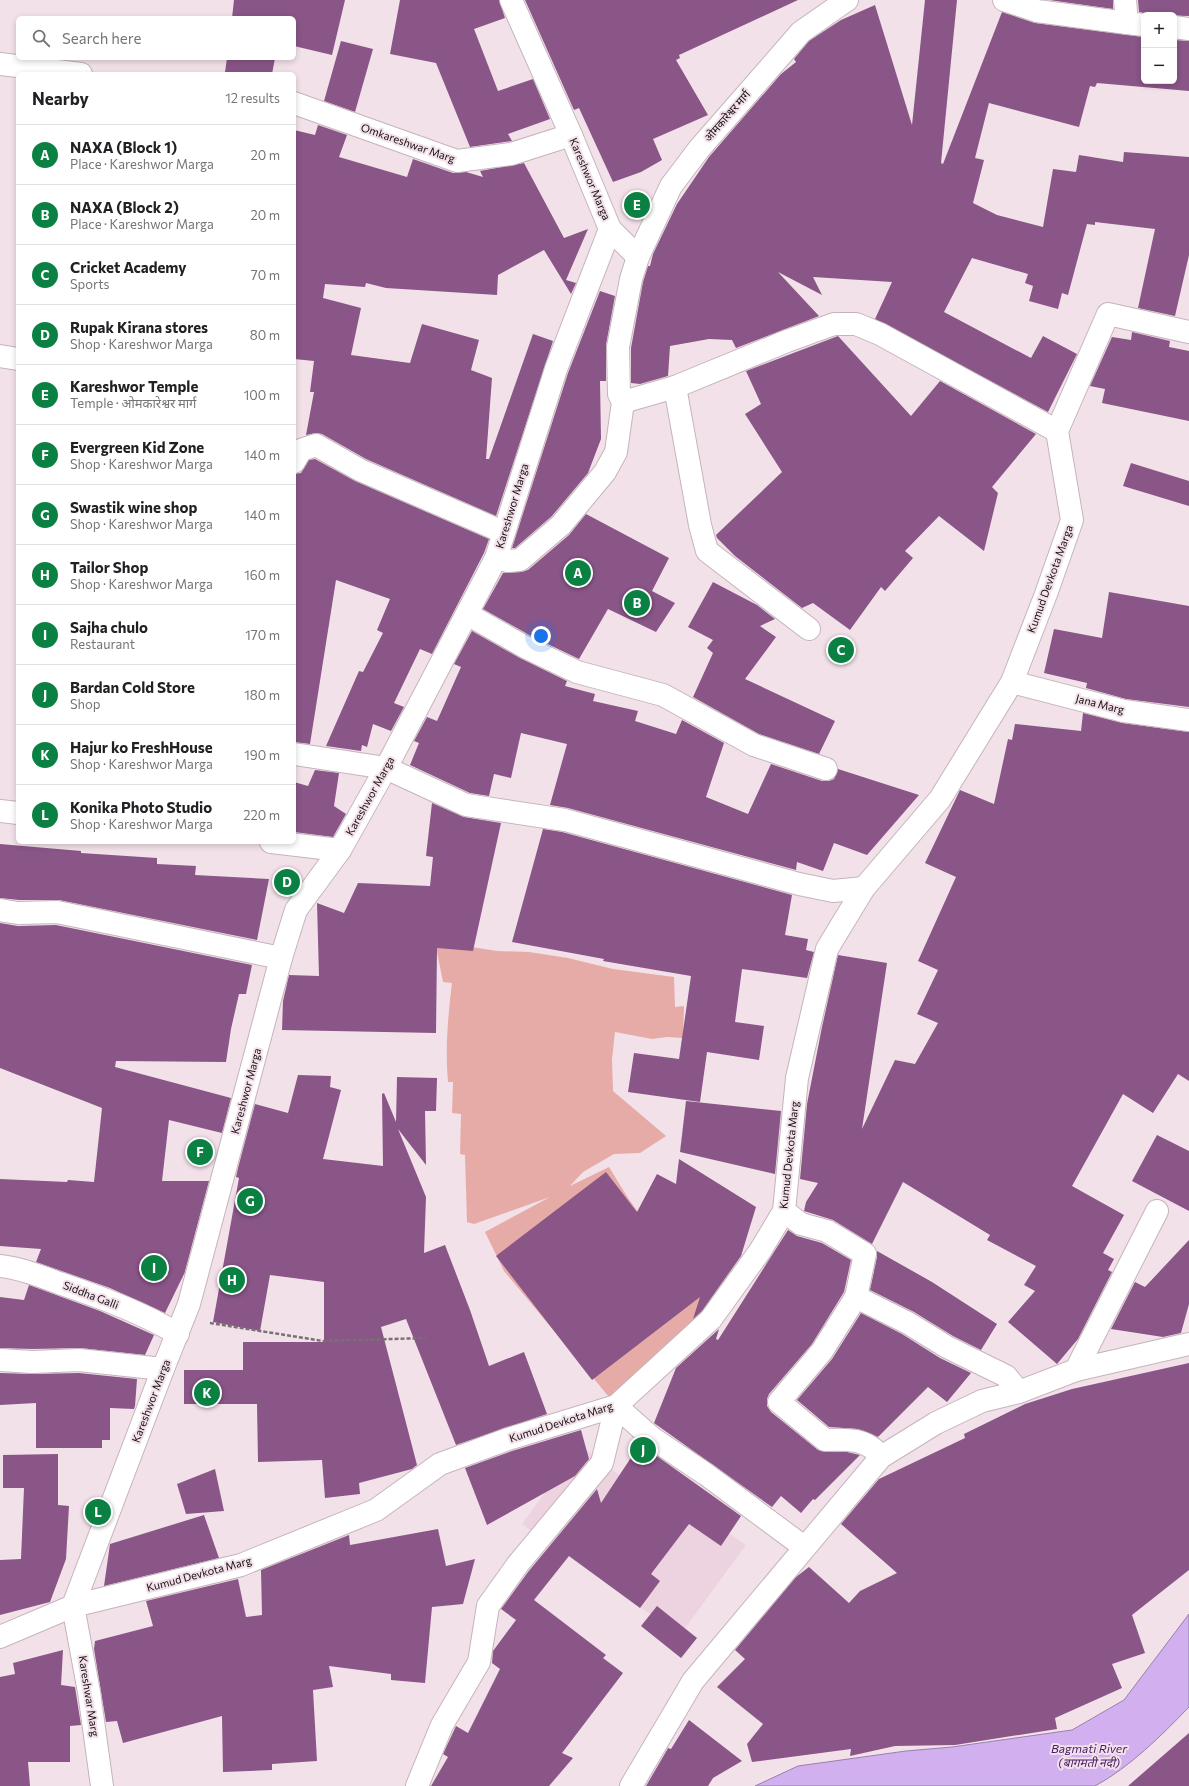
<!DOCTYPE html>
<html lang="en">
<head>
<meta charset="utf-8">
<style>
  body { margin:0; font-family:Commissioner,"Noto Sans Devanagari",sans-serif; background:#f2f2f2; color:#202124 }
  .controls { position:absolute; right:12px; top:12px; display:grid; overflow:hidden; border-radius:6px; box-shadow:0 2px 6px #0003 }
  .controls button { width:36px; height:36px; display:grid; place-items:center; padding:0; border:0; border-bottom:1px solid #e0e0e0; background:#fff; color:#202124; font:20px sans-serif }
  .you { position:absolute; left:541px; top:636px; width:14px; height:14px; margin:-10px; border:3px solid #fff; border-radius:50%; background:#1a73e8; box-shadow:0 0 0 6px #1a73e833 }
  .badge { display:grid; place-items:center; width:26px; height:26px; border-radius:50%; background:#0b8043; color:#fff; font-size:13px; font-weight:700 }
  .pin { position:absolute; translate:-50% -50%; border:2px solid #fff; box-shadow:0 1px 4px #0006 }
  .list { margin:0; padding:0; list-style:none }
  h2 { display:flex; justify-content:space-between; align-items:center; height:52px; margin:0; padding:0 16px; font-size:17px }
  h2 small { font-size:13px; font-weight:400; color:#757577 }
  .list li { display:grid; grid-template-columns:26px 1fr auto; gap:12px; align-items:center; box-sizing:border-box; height:60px; padding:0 16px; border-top:1px solid #e0e0e0 }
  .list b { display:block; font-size:15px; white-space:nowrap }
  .list p { margin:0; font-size:13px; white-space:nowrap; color:#757577 }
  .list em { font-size:13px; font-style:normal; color:#757577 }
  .icon { flex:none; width:22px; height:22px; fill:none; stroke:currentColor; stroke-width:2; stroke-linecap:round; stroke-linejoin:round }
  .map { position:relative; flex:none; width:1189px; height:1786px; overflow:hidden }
  .search { position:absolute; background:#fff; box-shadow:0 2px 6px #0003; left:16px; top:16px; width:280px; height:44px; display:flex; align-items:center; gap:10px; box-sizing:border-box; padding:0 14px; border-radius:6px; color:#757577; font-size:15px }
  .panel { position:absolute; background:#fff; box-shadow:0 2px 6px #0003; left:16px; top:72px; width:280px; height:772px; border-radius:6px }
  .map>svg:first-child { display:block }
  .built { fill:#ecd3df }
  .green { fill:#e6aba6 }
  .water { fill:#d2afef; stroke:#997fad }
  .building { fill:#895687 }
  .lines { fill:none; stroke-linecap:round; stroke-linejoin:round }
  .minor-casing { stroke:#c5b4bc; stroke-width:24 }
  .path { stroke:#7a6f74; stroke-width:2.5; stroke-dasharray:4 2; stroke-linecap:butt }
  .minor { stroke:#fff; stroke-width:22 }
  .labels { text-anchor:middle; stroke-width:4; stroke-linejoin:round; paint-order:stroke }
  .street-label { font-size:11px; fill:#150f12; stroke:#f3e1ea }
  .water-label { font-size:12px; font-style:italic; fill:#481b64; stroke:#f3e1ea }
</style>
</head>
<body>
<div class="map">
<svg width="1189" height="1786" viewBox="0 0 1189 1786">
  <rect width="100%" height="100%" fill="#f3e1ea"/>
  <polygon class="built" points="580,1445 639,1490 666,1490 746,1545 680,1635 522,1524"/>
  <path class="green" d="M465 946 497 951 529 952 568 958 613 969 674 977 675 1007 684 1006 683 1038 667 1037 652 1039 615 1032 612 1059 613 1091 666 1136 640 1153 614 1154 583 1172 570 1186 609 1167 628 1198 668 1254 718 1307 609 1397 504 1271 485 1232 550 1197 474 1224 467 1222 465 1155 460 1154 461 1114 452 1113 453 1082H448C445 1049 448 1015 452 983L443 982 436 947Z"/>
  <path class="water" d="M1189 1614V1707C1161 1736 1130 1767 1095 1786H755L798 1766 906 1751 952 1747 1072 1730 1124 1700Z"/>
  <g class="building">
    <polygon points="234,0 345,0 332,55 294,46 294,18 232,18"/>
    <polygon points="400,0 499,0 505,18 474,29 498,91 533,79 550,119 508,134 512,141 470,147 436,63 390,54"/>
    <polygon points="525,0 798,0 679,55 680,58 676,60 708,115 653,139 662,160 641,172 613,182 579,108 574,110"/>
    <polygon points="925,0 957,0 941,163 943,164 1002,12 1035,23 1144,37 1144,81 1174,81 1174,40 1189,41 1189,91 1097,83 1095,87 1090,86 1079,127 989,103 975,158 984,160 973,203 997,215 1043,227 1053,169 1076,172 1079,155 1123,162 1124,152 1189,157 1189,255 1175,316 1138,308 1155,229 1095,222 1095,225 1087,224 1068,295 1062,293 1058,309 1029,301 1033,286 1025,283 1028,274 972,258 944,312 1031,358 1043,336 1077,354 1048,412 875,319 892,282 813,277 822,295 778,272 819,316 736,348 732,340 709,339 670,346 668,376 640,384 631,383 631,348 643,282 648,266 650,266 653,254 677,204 709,157 781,74 796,62 794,59 809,41 841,20 875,5 912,125"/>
    <polygon points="1049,0 1113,0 1113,9"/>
    <polygon points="1138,0 1189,0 1189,16 1151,15 1139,12"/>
    <polygon points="341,41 373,49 355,112 324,101"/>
    <polygon points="227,58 275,58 272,74 238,74 225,72"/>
    <polygon points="318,125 347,135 339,157 407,177 413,159 453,173 466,172 483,177 480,171 524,163 564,238 588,229 566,280 576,283 571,294 544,250 498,275 497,295 386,288 366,283 365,287 325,284 323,298 361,308 351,355 410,363 422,324 479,340 471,370 492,378 486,459 489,459 533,334 553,341 496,516 366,459 322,434 317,433 306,435 314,392 310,392 314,361 294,359 294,130 315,135"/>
    <polygon points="600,291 615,296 606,345 606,381 600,381 601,439 588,473 552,516 515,548 512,548 568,373"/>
    <polygon points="1132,332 1170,341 1169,347 1189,351 1189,421 1102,403 1105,389 1090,386 1112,337 1131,340"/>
    <polygon points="838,336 911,416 940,381 1036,434 992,487 998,493 984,551 939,516 905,551 913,558 885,591 881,587 850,630 813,603 802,608 735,556 717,538 716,535 782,472 745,414 761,404 746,371"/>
    <polygon points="315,459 355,481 489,539 484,553 432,654 420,649 394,703 404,707 391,731 373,724 367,747 362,745 361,751 326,746 359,671 363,672 383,633 377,630 390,599 336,580 310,744 294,742 294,474 301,473 309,460"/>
    <polygon points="1131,463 1189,481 1189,506 1123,486"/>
    <polygon points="586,514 669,558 652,591 675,603 656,632 608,609 579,659 531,636 483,609 503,573 521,572 528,570 569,535"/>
    <polygon points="713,582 757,605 775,619 760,626 776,637 745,679 835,721 819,754 759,734 693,697 713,653 707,648 713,640 688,627"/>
    <polygon points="1109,592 1189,606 1189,707 1126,699 1086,688 1087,683 1044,673 1054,629 1102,638"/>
    <polygon points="472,631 520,658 567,681 565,686 595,694 593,701 638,711 635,721 676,734 682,720 724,743 706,797 748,814 771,764 822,781 829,781 834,779 838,769 919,795 867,855 834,843 823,871 797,862 796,870 568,808 550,805 567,744 521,733 511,778 494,774 489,796 470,793 410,765 419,743 414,741 427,717 437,721 461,667 454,664"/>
    <polygon points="1083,713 1122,723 1189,732 1189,1081 1178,1074 1153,1113 1123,1094 1072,1186 1124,1215 1103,1253 1114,1259 1108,1270 1112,1272 1078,1339 1057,1364 1008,1322 1035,1291 1024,1285 1036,1266 987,1240 990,1235 903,1182 872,1244 833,1220 804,1211 806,1202 818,1183 800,1179 807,1104 822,1027 838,955 887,963 862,1129 895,1060 915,1064 938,1023 917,1014 938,970 918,961 956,877 925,863 960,790 994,804 1008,739 1012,740 1015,724 1081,731"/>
    <polygon points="315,770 339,773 334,806 346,814 333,837 294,832 294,782 308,786"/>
    <polygon points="432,803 464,817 501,823 473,951 437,948 436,1033 282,1030 283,1001 289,975 319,976 317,903 344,913 358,883 430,886 433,857 426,856"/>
    <polygon points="543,829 562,832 792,895 785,935 808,939 806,950 814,952 807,978 742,969 735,1022 764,1026 759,1060 707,1052 700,1102 628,1092 634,1053 679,1059 691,976 603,961 604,959 512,942"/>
    <polygon points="0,844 81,851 81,853 157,858 157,864 196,866 195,875 269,879 257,940 59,900 19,900 0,898"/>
    <polygon points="0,923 18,926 56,925 252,965 246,994 239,994 231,1029 226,1062 116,1061 115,1067 231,1098 222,1133 169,1120 162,1181 209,1181 184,1275 184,1274 165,1313 110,1288 36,1262 41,1249 0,1246 0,1179 67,1182 68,1180 94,1182 102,1108 0,1068"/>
    <polygon points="298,1075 331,1076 330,1087 341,1090 323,1159 383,1166 382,1094 384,1093 396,1122 397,1077 437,1078 436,1111 425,1111 426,1165 398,1129 426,1197 424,1253 445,1245 470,1310 489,1366 524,1352 547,1414 456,1445 406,1319 381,1327 417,1465 412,1469 359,1483 360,1494 325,1498 322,1460 258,1462 257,1404 184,1404 184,1370 243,1370 243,1342 324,1342 324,1282 270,1275 260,1331 213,1322 239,1178 236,1177 238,1168 255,1104 288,1113"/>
    <polygon points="686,1101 781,1111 775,1174 680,1152"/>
    <polygon points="1157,1135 1189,1151 1189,1211 1132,1181"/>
    <polygon points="679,1159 756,1207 741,1256 702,1311 693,1319 700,1297 592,1380 496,1256 606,1172 637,1212 657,1174 676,1184"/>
    <polygon points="788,1230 797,1236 822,1243 851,1260 844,1292 812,1344 769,1394 767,1399 767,1406 771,1412 818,1450 826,1452 847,1452 860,1455 815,1500 813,1499 801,1513 781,1496 772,1507 654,1423 676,1368 719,1329 716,1339 718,1340"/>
    <polygon points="1189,1240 1189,1304 1181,1333 1163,1337 1111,1329 1135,1282 1145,1287"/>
    <polygon points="877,1251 932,1282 997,1324 981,1350 953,1336 914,1312 870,1290 877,1257"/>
    <polygon points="29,1285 100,1311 154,1335 145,1355 80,1348 32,1349 0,1348 0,1297 24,1300"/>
    <polygon points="861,1313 902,1334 940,1358 971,1373 947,1402 928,1387 878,1437 858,1429 829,1427 797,1400 832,1359"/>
    <polygon points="1189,1363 1189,1570 1132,1615 1145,1653 1112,1664 1122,1688 1055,1718 1057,1729 955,1745 895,1746 850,1756 851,1749 752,1762 747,1744 763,1724 717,1687 745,1659 735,1650 796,1577 809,1567 849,1603 860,1591 897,1573 841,1524 879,1479 965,1438 964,1434 1025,1404 1072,1389"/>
    <polygon points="0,1373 32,1374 79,1373 137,1379 135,1406 134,1409 110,1408 110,1440 102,1440 102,1448 36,1448 36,1403 0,1405"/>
    <polygon points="581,1430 589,1459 575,1476 487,1525 465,1468 512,1451"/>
    <polygon points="640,1444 741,1516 721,1546 689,1524 651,1574 660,1581 640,1608 569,1556 534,1600 606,1655 603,1658 623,1673 562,1753 573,1758 549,1786 431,1786 448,1757 443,1754 456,1726 468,1733 500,1669 492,1663 493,1651 516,1620 501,1609 528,1572 597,1489 601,1503"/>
    <polygon points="58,1454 58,1505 69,1506 66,1559 50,1602 0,1615 0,1560 21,1559 24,1488 3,1488 3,1455"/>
    <polygon points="215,1469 224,1511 186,1514 177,1484"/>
    <polygon points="204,1515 219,1558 104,1586 110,1544"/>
    <polygon points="438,1529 446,1566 475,1559 463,1604 432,1607 425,1683 391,1680 391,1674 329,1666 333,1687 313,1690 317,1761 272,1764 272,1770 223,1772 222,1716 123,1743 117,1721 106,1722 94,1649 95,1641 153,1626 146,1601 238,1579 246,1617 262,1615 261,1570 349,1535 350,1545"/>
    <polygon points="657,1606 697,1638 681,1658 641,1626"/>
    <polygon points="63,1650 61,1685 75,1687 81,1725 70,1726 70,1762 28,1762 30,1786 0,1786 0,1677 15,1674 13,1663"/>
    <polygon points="689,1720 742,1761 713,1778 708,1786 646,1786 667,1750 668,1748 671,1749"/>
    <polygon points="1189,1733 1189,1786 1128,1786"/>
  </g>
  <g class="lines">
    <g class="minor-casing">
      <g id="minor">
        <polyline points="1004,0 1037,11 1127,23"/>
        <polyline points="1125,0 1127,23 1144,25"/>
        <polyline points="1174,27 1189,29"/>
        <polyline points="0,64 81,74"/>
        <polyline points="294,103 457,161 511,154 571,135"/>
        <polyline points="610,229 638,257"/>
        <polyline points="0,356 18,359"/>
        <polyline points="675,387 700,525 707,551 809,629"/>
        <polyline points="623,402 675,387 787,341 834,324 856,324 880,334 1057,431"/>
        <polyline points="294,462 301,450 316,445 360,470 503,532"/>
        <polyline points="496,558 508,561 520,560 561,525 605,472 616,452 623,402 619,394 618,347 631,279 638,257 671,186 699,149 801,32 847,0"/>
        <polyline points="467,614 525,647 577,672 663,695 754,745 826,769"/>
        <polyline points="1012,682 1124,711 1189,720"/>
        <polyline points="294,754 386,768 466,805 565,820 799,884 833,891 864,888"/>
        <polyline points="0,811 18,813"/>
        <polyline points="271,842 340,850"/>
        <polyline points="0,910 18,913 57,912 281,958"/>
        <polyline points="784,1211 801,1224 827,1231 865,1254 856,1297 908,1323 947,1347 1006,1376 1019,1392"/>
        <path d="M0 1266C20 1268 40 1276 59 1283 100 1297 141 1312 178 1334"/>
        <path d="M856 1297 822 1351 779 1402 825 1440C847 1439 867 1438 881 1457"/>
        <polyline points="0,1360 32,1362 79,1360 163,1369"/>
        <polyline points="1076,1370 1157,1211"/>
        <polyline points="73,1606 163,1369 189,1304 281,958 296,910 340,850 386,768 496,558 556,369 610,229 571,135 511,0"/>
        <polyline points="73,1606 89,1692 102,1786"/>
        <polyline points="0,1637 73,1606 241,1565 376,1510 440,1464 508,1439 616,1406 711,1319 760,1251 784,1211 797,1078 827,949 864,888 940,799 1012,682 1046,594 1072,520 1057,431 1108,314 1189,332"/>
        <polyline points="417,1786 442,1725 479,1662 488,1606 518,1564 602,1463 616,1406 652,1438 707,1475 804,1547"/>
        <polyline points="631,1786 693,1681 881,1457 936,1423 982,1401 1019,1392 1076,1370 1189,1344"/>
      </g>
    </g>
    <polyline class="path" points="210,1323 323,1341 426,1338"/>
    <use href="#minor" class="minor"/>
  </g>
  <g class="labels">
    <g class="street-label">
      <text transform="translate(727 116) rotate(-49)" y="4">ओमकारेश्वर मार्ग</text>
      <text transform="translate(408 143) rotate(19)" y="4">Omkareshwar Marg</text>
      <text transform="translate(590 179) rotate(67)" y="4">Kareshwor Marga</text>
      <text transform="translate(512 506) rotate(-73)" y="4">Kareshwor Marga</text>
      <text transform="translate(1050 579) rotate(-70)" y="4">Kumud Devkota Marga</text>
      <text transform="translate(1100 704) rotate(14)" y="4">Jana Marg</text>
      <text transform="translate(370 796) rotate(-61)" y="4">Kareshwor Marga</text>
      <text transform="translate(246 1091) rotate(-75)" y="4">Kareshwor Marga</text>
      <text transform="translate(789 1155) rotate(-84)" y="4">Kumud Devkota Marg</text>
      <text transform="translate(91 1295) rotate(21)" y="4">Siddha Galli</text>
      <text transform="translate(151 1401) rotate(-69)" y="4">Kareshwor Marga</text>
      <text transform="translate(561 1422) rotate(-18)" y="4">Kumud Devkota Marg</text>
      <text transform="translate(199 1574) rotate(-15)" y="4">Kumud Devkota Marg</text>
      <text transform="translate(89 1696) rotate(81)" y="4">Kareshwar Marg</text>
    </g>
    <g class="water-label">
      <text x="1089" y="1753">Bagmati River<tspan x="1089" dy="14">(बागमती नदी)</tspan></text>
    </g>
  </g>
</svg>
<div class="controls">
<button>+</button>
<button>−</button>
</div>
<div class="you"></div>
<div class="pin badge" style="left:578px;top:573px">A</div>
<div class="pin badge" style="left:637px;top:603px">B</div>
<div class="pin badge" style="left:841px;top:650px">C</div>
<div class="pin badge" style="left:287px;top:882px">D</div>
<div class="pin badge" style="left:637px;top:205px">E</div>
<div class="pin badge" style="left:200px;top:1152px">F</div>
<div class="pin badge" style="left:250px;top:1201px">G</div>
<div class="pin badge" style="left:232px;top:1280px">H</div>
<div class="pin badge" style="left:154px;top:1268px">I</div>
<div class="pin badge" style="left:643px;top:1450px">J</div>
<div class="pin badge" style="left:207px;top:1393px">K</div>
<div class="pin badge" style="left:98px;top:1512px">L</div>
<div class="search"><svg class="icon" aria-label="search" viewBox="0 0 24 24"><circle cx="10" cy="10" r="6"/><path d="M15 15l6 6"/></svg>Search here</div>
<section class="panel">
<h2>Nearby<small>12 results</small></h2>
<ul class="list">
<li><span class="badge">A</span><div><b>NAXA (Block 1)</b><p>Place · Kareshwor Marga</p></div><em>20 m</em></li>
<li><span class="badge">B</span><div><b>NAXA (Block 2)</b><p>Place · Kareshwor Marga</p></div><em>20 m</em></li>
<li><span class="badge">C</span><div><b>Cricket Academy</b><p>Sports</p></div><em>70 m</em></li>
<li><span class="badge">D</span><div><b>Rupak Kirana stores</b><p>Shop · Kareshwor Marga</p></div><em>80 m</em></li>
<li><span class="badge">E</span><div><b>Kareshwor Temple</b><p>Temple · ओमकारेश्वर मार्ग</p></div><em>100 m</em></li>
<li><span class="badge">F</span><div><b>Evergreen Kid Zone</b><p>Shop · Kareshwor Marga</p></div><em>140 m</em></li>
<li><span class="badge">G</span><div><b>Swastik wine shop</b><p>Shop · Kareshwor Marga</p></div><em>140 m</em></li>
<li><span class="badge">H</span><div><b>Tailor Shop</b><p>Shop · Kareshwor Marga</p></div><em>160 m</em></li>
<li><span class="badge">I</span><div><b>Sajha chulo</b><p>Restaurant</p></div><em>170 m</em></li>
<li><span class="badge">J</span><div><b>Bardan Cold Store</b><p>Shop</p></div><em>180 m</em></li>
<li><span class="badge">K</span><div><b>Hajur ko FreshHouse</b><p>Shop · Kareshwor Marga</p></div><em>190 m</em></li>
<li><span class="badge">L</span><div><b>Konika Photo Studio</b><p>Shop · Kareshwor Marga</p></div><em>220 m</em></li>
</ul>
</section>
</div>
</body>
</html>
